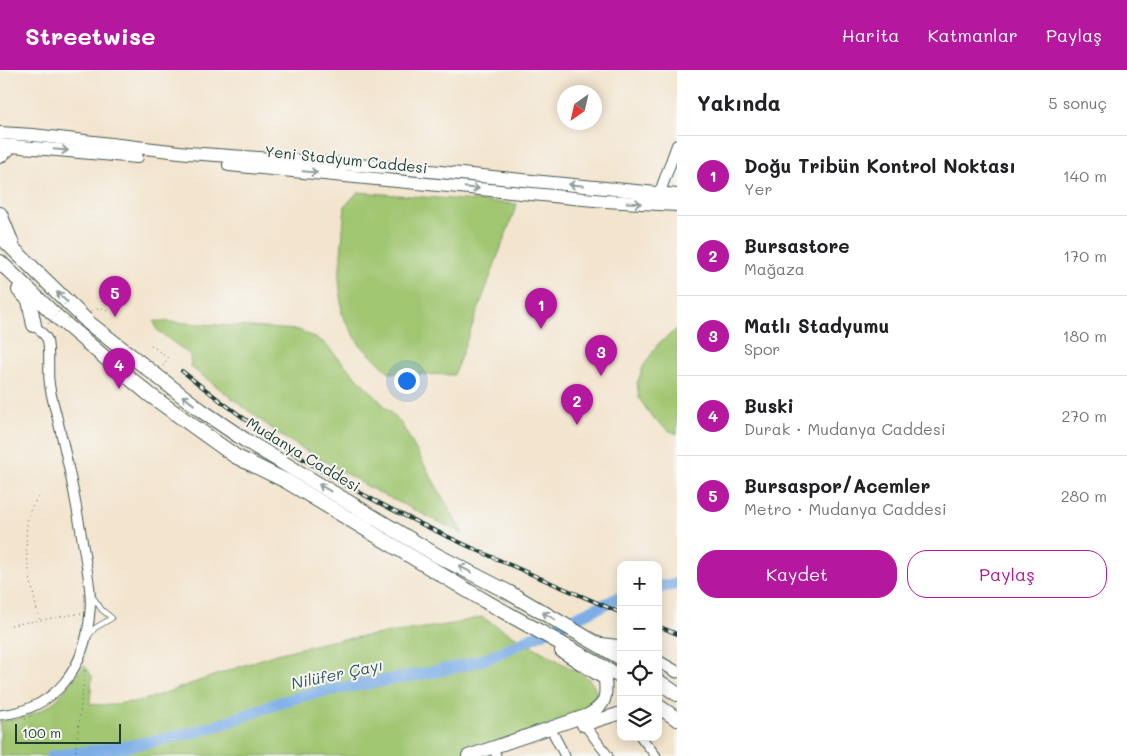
<!DOCTYPE html>
<html lang="tr">
<head>
<meta charset="utf-8">
<style>
  body { margin:0; font-family:Mali,sans-serif; background:#f2f2f2; color:#202124 }
  .controls { position:absolute; right:15px; bottom:15px; display:grid; overflow:hidden; border-radius:10px; box-shadow:0 2px 12px #0003 }
  .controls button { width:45px; height:45px; display:grid; place-items:center; padding:0; border:0; border-bottom:1px solid #e0e0e0; background:#fff; color:#202124; font:25px sans-serif }
  .compass { position:absolute; left:557px; top:15px; width:45px; height:45px; border-radius:50%; background:#fff; box-shadow:0 2px 12px #0003; rotate:214deg }
  .scale { position:absolute; left:15px; bottom:12px; width:106px; box-sizing:border-box; padding-left:5px; border:2px solid #1f3d34; border-top:0; font-size:14px; line-height:18px; white-space:nowrap; color:#1f3d34; -webkit-text-stroke:4px #f6f6f2; paint-order:stroke }
  .you { position:absolute; left:406px; top:310px; width:18px; height:18px; margin:-12px; border:4px solid #fff; border-radius:50%; background:#1a73e8; box-shadow:0 0 0 8px #1a73e833 }
  .badge { display:grid; place-items:center; width:32px; height:32px; border-radius:50%; background:#b5179e; color:#fff; font-size:16px; font-weight:700 }
  .pin { position:absolute; translate:-50% -41px; filter:drop-shadow(0 1px 2px #0008) }
  .pin::after { content:''; position:absolute; top:26px; width:18px; height:15px; background:inherit; clip-path:polygon(0 0,100% 0,50% 100%) }
  .list { margin:0; padding:0; list-style:none }
  h2 { display:flex; justify-content:space-between; align-items:center; height:65px; margin:0; padding:0 20px; font-size:21px }
  h2 small { font-size:16px; font-weight:400; color:#757577 }
  .list li { display:grid; grid-template-columns:32px 1fr auto; gap:15px; align-items:center; box-sizing:border-box; height:80px; padding:0 20px; border-top:1px solid #e0e0e0 }
  .list b { display:block; font-size:19px; white-space:nowrap }
  .list p { margin:0; font-size:16px; white-space:nowrap; color:#757577 }
  .list em { font-size:16px; font-style:normal; color:#757577 }
  .actions { display:flex; gap:10px; padding:15px 20px }
  .actions a { flex:1; padding:11px 0; border:1px solid #b5179e; border-radius:20px; text-align:center; font-size:18px; color:#b5179e }
  .actions .main { background:#b5179e; color:#fff }
  .icon { flex:none; width:28px; height:28px; fill:none; stroke:currentColor; stroke-width:2; stroke-linecap:round; stroke-linejoin:round }
  .map { position:relative; flex:none; width:677px; height:686px; overflow:hidden }
  header { display:flex; align-items:center; gap:30px; box-sizing:border-box; height:70px; padding:0 25px; background:#b5179e; color:#fff }
  header strong { font-size:24px }
  nav { display:flex; gap:28px; margin-inline-start:auto; font-size:18px }
  main { display:flex }
  aside { flex:1; background:#fff }
  .map>svg:first-child { display:block }
  .green { fill:#a0c671; stroke:#608252 }
  .lines { fill:none; stroke-linecap:round; stroke-linejoin:round }
  .river { stroke:#7bade7; stroke-width:12 }
  .service-casing { stroke:#3f564b; stroke-width:6 }
  .minor-casing { stroke:#3f564b; stroke-width:11 }
  .tertiary-casing { stroke:#3f564b; stroke-width:12 }
  .secondary-casing { stroke:#3f564b; stroke-width:13 }
  .primary-casing { stroke:#3f564b; stroke-width:14 }
  .trunk-casing { stroke:#3f564b; stroke-width:16 }
  .path { stroke:#3f564b; stroke-width:1; stroke-dasharray:1 4; stroke-linecap:butt }
  .service { stroke:#fff; stroke-width:4.5 }
  .minor { stroke:#fff; stroke-width:9 }
  .tertiary { stroke:#fff; stroke-width:10 }
  .secondary { stroke:#fff; stroke-width:11 }
  .primary { stroke:#fff; stroke-width:12 }
  .trunk { stroke:#fff; stroke-width:14 }
  .rail-casing { stroke:#1f3d34; stroke-width:4 }
  .rail { stroke:#f6f6f2; stroke-width:2; stroke-dasharray:5.5; stroke-linecap:butt }
  .path-bridge { stroke:#3f564b; stroke-width:1; stroke-dasharray:1 4; stroke-linecap:butt }
  .oneway { stroke:#8f9e9a }
  .labels { text-anchor:middle; stroke-width:4; stroke-linejoin:round; paint-order:stroke }
  .street-label { font-size:15px; fill:#1f3d34; stroke:#f6f6f2 }
  .water-label { font-size:16px; font-style:italic; fill:#365961; stroke:#f6f6f2 }
</style>
</head>
<body>
<header>
<strong>Streetwise</strong>
<nav><a>Harita</a><a>Katmanlar</a><a>Paylaş</a></nav>
</header>
<main>
<div class="map">
<svg width="677" height="686" viewBox="0 0 677 686">
  <rect width="100%" height="100%" fill="#f6f6f2"/>
  <filter id="ink" filterUnits="userSpaceOnUse"><feTurbulence type="fractalNoise" baseFrequency=".02" numOctaves="2"/><feDisplacementMap in="SourceGraphic" scale="10" xChannelSelector="R" yChannelSelector="G"/><feConvolveMatrix kernelMatrix="1 2 1 2 8 2 1 2 1" color-interpolation-filters="sRGB"/></filter>
  <filter id="wash" filterUnits="userSpaceOnUse"><feTurbulence type="fractalNoise" baseFrequency=".0096" numOctaves="4" result="noise"/><feDisplacementMap in="SourceGraphic" scale="20" xChannelSelector="R" yChannelSelector="G"/><feGaussianBlur stdDeviation="1.12" result="paint"/><feColorMatrix in="noise" values="0 0 0 0 0 0 0 0 0 0 0 0 0 0 0 0 0 1.4 0 .05"/><feComposite in="paint" operator="in"/></filter>
  <g filter="url(#wash)">
    <rect width="100%" height="100%" fill="#f3e4cd"/>
    <g class="green">
      <polygon points="358,122 517,134 454,305 390,303 360,275 342,245 339,209 345,136"/>
      <polygon points="154,251 299,260 323,272 401,353 463,464 372,419 283,367 191,297 190,285 157,260"/>
      <polygon points="677,259 677,364 668,360 652,347 639,328 637,314 643,297 658,274"/>
      <path d="M481 547 588 608C600 622 598 628 587 642L457 686H0V651C22 649 44 643 60 626 69 616 74 605 85 596L92 606 90 634 103 635 142 631 276 584 330 571 453 554Z"/>
    </g>
    <g class="lines">
      <g class="river">
        <polyline points="658,517 677,514"/>
        <path d="M52 686C104 680 158 673 209 658 240 649 270 634 302 626 357 613 414 608 469 594L488 588 621 527"/>
      </g>
    </g>
  </g>
  <g filter="url(#ink)">
    <g class="lines">
      <g class="service-casing">
        <polyline id="service" points="88,567 95,558 112,548 102,540 93,527"/>
      </g>
      <g class="minor-casing">
        <g id="minor">
          <path d="M0 645C58 639 86 596 90 541 92 521 87 501 84 481 77 435 68 392 57 347 54 335 50 323 49 310 48 301 50 276 47 269 44 264 38 259 34 255"/>
          <polyline points="584,654 608,686"/>
          <polyline points="554,665 565,686"/>
          <polyline points="641,667 656,686"/>
          <polyline points="496,685 496,686"/>
        </g>
      </g>
      <g class="tertiary-casing">
        <polyline id="tertiary" points="661,128 660,122 677,75"/>
      </g>
      <g class="secondary-casing">
        <g id="secondary">
          <polyline points="598,573 621,576"/>
          <polyline points="658,591 677,602"/>
        </g>
      </g>
      <g class="primary-casing">
        <g id="primary">
          <polyline points="0,63 33,65 188,83 399,98 677,125"/>
          <polyline points="0,75 137,87"/>
          <polyline points="0,87 13,76"/>
          <polyline points="229,95 605,131 677,135"/>
          <polyline points="583,655 621,643"/>
          <path d="M468 686 588 645C605 635 607 629 605 609L561 581"/>
        </g>
      </g>
      <g class="trunk-casing">
        <g id="trunk">
          <polyline points="0,144 12,174"/>
          <polyline points="0,166 89,253 202,341 245,370 438,486 508,522 621,588"/>
          <polyline points="0,192 56,246 103,286 150,325 235,386 286,411 485,531 621,607"/>
          <polyline points="19,220 29,230 34,255"/>
          <polyline points="658,611 677,624"/>
          <polyline points="658,636 677,649"/>
        </g>
      </g>
      <g class="path">
        <polyline points="92,240 103,238 107,241"/>
        <polyline points="151,275 168,288 163,296"/>
        <path d="M38 427C36 431 31 436 30 441 20 473 32 517 39 549"/>
        <polyline points="11,555 82,543"/>
        <polyline points="25,649 33,645"/>
        <polyline points="75,686 85,602 84,595"/>
      </g>
      <use href="#service" class="service"/>
      <use href="#minor" class="minor"/>
      <use href="#tertiary" class="tertiary"/>
      <use href="#secondary" class="secondary"/>
      <use href="#primary" class="primary"/>
      <use href="#trunk" class="trunk"/>
      <g class="rail-casing">
        <g id="rail">
          <path d="M182 301C236 344 292 385 353 419 439 466 531 504 621 543"/>
          <polyline points="658,556 677,564"/>
        </g>
      </g>
      <use href="#rail" class="rail"/>
      <polyline class="path-bridge" points="48,254 70,228"/>
    </g>
    <defs><path id="oneway-shaft" d="M-6 0H5M1.5-3L5.5 0L1.5 3" fill="none" stroke-width="1.6" stroke-linecap="round" stroke-linejoin="round" transform="scale(1.25)"/></defs>
    <g class="oneway">
      <use href="#oneway-shaft" transform="translate(61 80) rotate(5)"/>
      <use href="#oneway-shaft" transform="translate(310 102) rotate(5)"/>
      <use href="#oneway-shaft" transform="translate(576 115) rotate(-174)"/>
      <use href="#oneway-shaft" transform="translate(472 118) rotate(6)"/>
      <use href="#oneway-shaft" transform="translate(634 133) rotate(3)"/>
      <use href="#oneway-shaft" transform="translate(62 227) rotate(-136)"/>
      <use href="#oneway-shaft" transform="translate(188 330) rotate(-142)"/>
      <use href="#oneway-shaft" transform="translate(325 418) rotate(-149)"/>
      <use href="#oneway-shaft" transform="translate(465 499) rotate(-152)"/>
      <use href="#oneway-shaft" transform="translate(549 546) rotate(-150)"/>
    </g>
  </g>
  <g class="labels">
    <g class="street-label">
      <text transform="translate(346 90) rotate(6)" y="5">Yeni Stadyum Caddesi</text>
      <text transform="translate(303 385) rotate(31)" y="5">Mudanya Caddesi</text>
    </g>
    <g class="water-label">
      <text transform="translate(337 604) rotate(-12)" y="6">Nilüfer Çayı</text>
    </g>
  </g>
</svg>
<div class="controls">
<button>+</button>
<button>−</button>
<button><svg class="icon" aria-label="locate" viewBox="0 0 24 24"><circle cx="12" cy="12" r="6"/><path d="M12 2v4M12 18v4M2 12h4M18 12h4"/></svg></button>
<button><svg class="icon" aria-label="layers" viewBox="0 0 24 24"><path d="M12 4l9 5-9 5-9-5zM3 14l9 5 9-5"/></svg></button>
</div>
<svg class="compass" viewBox="-18 -18 36 36"><path d="M0-13l5 13h-10z" fill="#e53935"/><path d="M0 13l5-13h-10z" fill="#757577"/></svg>
<div class="scale">100 m</div>
<div class="you"></div>
<div class="pin badge" style="left:541px;top:259px">1</div>
<div class="pin badge" style="left:577px;top:355px">2</div>
<div class="pin badge" style="left:601px;top:306px">3</div>
<div class="pin badge" style="left:119px;top:319px">4</div>
<div class="pin badge" style="left:115px;top:247px">5</div>
</div>
<aside>
<h2>Yakında<small>5 sonuç</small></h2>
<ul class="list">
<li><span class="badge">1</span><div><b>Doğu Tribün Kontrol Noktası</b><p>Yer</p></div><em>140 m</em></li>
<li><span class="badge">2</span><div><b>Bursastore</b><p>Mağaza</p></div><em>170 m</em></li>
<li><span class="badge">3</span><div><b>Matlı Stadyumu</b><p>Spor</p></div><em>180 m</em></li>
<li><span class="badge">4</span><div><b>Buski</b><p>Durak · Mudanya Caddesi</p></div><em>270 m</em></li>
<li><span class="badge">5</span><div><b>Bursaspor/Acemler</b><p>Metro · Mudanya Caddesi</p></div><em>280 m</em></li>
</ul>
<div class="actions"><a class="main">Kaydet</a><a>Paylaş</a></div>
</aside>
</main>
</body>
</html>
